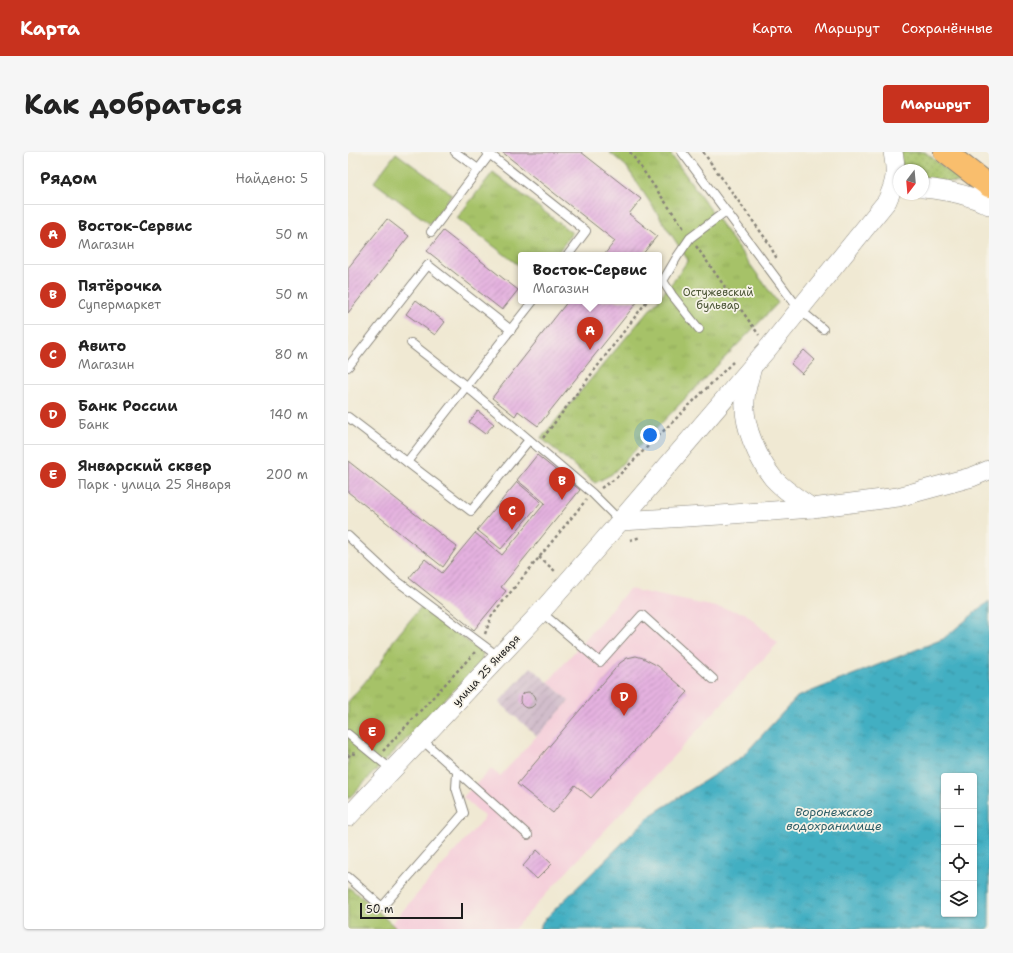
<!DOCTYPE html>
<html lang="ru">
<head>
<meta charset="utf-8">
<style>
  body { margin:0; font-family:"Shantell Sans",sans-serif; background:#f6f6f6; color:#222 }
  .controls { position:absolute; right:12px; bottom:12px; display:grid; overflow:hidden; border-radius:4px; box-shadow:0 1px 3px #0004 }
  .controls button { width:36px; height:36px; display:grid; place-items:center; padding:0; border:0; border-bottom:1px solid #e0e0e0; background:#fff; color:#222; font:20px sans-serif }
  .compass { position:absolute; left:545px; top:12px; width:36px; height:36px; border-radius:50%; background:#fff; box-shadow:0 1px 3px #0004; rotate:196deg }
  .scale { position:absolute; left:12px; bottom:10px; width:103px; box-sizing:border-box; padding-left:4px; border:2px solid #1c1c1c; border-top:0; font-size:11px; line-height:14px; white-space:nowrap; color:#1c1c1c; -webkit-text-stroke:3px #f7f3e8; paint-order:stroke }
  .you { position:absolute; left:302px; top:283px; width:14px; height:14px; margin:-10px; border:3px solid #fff; border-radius:50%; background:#1a73e8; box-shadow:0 0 0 6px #1a73e833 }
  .badge { display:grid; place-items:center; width:26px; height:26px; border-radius:50%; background:#c8321e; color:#fff; font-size:13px; font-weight:700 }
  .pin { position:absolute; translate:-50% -33px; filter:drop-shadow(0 1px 2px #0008) }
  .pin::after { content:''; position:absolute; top:21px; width:14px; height:12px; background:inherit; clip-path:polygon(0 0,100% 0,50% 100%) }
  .popup { position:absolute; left:170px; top:100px; width:144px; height:52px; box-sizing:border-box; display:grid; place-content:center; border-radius:4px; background:#fff; filter:drop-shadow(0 1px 3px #0005); font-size:13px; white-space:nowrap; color:#767676 }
  .popup b { font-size:15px; color:#222 }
  .popup::after { content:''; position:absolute; left:50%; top:100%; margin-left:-8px; border:8px solid transparent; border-top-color:#fff }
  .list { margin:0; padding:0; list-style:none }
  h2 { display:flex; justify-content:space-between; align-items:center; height:52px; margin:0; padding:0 16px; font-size:17px }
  h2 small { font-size:13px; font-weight:400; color:#767676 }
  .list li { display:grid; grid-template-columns:26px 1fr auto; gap:12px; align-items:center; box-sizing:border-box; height:60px; padding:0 16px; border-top:1px solid #e0e0e0 }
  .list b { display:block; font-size:15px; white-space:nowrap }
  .list p { margin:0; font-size:13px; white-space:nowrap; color:#767676 }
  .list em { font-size:13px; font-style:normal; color:#767676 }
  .icon { flex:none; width:22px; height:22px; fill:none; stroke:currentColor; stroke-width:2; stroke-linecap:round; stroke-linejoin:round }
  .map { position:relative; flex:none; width:641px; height:777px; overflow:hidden; border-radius:4px }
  header { display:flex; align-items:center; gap:24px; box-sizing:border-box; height:56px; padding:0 20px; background:#c8321e; color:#fff }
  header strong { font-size:19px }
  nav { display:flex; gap:22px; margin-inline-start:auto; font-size:14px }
  .intro { display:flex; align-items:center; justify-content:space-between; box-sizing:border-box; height:96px; padding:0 24px }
  h1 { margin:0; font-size:28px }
  .button { padding:10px 18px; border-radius:4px; background:#c8321e; color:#fff; font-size:14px; font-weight:700 }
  main { display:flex; gap:24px; padding:0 24px }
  aside { flex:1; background:#fff; border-radius:4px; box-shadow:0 1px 3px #0004 }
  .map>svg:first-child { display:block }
  .built { fill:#f5cfda }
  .industrial { fill:url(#industrial-furrows) }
  .grass { fill:url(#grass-dots); stroke:#616f42 }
  .park { fill:url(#park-tufts); stroke:#616f42 }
  .garden { fill:#a6c268; stroke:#616f42 }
  .water { fill:url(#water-ripples); stroke:#30666f; fill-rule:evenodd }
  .building { fill:url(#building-hatch) }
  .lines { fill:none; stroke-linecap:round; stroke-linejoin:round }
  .service-casing { stroke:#868278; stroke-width:10 }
  .tertiary-casing { stroke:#868278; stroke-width:20 }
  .primary-casing { stroke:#868278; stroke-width:24 }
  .path { stroke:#868278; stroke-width:2.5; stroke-dasharray:3 3; stroke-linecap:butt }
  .service { stroke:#fff; stroke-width:8 }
  .tertiary { stroke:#fff; stroke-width:19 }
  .primary { stroke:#f9be6d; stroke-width:22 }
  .labels { text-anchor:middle; stroke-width:3.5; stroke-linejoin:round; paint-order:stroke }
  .park-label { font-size:11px; fill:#4c5637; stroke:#f7f3e8 }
  .street-label { font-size:11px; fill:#1c1c1c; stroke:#f7f3e8 }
  .water-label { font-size:12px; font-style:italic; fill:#2e5e67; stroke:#f7f3e8 }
</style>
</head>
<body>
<header>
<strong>Карта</strong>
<nav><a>Карта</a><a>Маршрут</a><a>Сохранённые</a></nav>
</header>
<div class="intro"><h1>Как добраться</h1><a class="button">Маршрут</a></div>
<main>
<aside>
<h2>Рядом<small>Найдено: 5</small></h2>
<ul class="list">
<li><span class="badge">A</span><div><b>Восток-Сервис</b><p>Магазин</p></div><em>50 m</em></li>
<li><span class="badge">B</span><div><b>Пятёрочка</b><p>Супермаркет</p></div><em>50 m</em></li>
<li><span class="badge">C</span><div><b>Авито</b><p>Магазин</p></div><em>80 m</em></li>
<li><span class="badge">D</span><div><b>Банк России</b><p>Банк</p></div><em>140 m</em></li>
<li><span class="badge">E</span><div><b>Январский сквер</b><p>Парк · улица 25 Января</p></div><em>200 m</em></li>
</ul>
</aside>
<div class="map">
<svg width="641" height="777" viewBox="0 0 641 777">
  <defs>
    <pattern id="industrial-furrows" width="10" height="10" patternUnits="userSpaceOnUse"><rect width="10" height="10" fill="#d1bdcb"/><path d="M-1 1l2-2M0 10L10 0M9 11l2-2" fill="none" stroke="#b3a2ae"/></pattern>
    <pattern id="grass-dots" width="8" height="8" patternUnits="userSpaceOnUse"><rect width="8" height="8" fill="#a6c268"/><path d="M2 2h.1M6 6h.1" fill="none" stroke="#8ea65a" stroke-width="1.8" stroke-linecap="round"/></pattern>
    <pattern id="park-tufts" width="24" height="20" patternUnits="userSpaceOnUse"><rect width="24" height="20" fill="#a6c268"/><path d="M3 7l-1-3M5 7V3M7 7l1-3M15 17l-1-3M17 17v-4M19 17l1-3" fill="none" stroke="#8ea65a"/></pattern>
    <pattern id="water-ripples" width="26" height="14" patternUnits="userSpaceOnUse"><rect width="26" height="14" fill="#43afc2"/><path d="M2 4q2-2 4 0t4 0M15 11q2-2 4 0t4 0" fill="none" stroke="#378e9d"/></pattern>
    <pattern id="building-hatch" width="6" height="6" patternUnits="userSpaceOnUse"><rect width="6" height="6" fill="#e4b1df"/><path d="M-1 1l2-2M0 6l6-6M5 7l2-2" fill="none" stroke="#c398bf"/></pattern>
  </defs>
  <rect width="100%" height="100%" fill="#f7f3e8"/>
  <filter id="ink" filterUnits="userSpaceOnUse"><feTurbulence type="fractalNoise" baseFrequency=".025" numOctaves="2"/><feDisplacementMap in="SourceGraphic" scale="8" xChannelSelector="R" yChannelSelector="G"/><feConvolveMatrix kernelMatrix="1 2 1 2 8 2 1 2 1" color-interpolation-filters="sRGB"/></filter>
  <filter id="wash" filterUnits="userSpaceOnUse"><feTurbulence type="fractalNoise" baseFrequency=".012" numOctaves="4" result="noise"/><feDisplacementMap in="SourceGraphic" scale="16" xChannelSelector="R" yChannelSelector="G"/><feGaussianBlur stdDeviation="0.9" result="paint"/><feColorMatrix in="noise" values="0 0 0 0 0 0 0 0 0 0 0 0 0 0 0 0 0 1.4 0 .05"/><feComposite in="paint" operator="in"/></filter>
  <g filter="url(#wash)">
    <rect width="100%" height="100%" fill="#f0e9d3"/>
    <polygon class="built" points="281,437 397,461 430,491 166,777 49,777 43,772 137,665 115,645 143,617 152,624 221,549 200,530"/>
    <polygon class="industrial" points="183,515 221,549 189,584 151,550"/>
    <polygon class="grass" points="552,0 577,0 616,31 583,29 575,30 575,18 555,18"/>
    <g class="park">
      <polygon points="261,0 321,0 430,151 264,322 247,331 193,286 309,149 311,149 311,146 328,126 340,108 278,14"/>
      <polygon points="145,20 224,81 208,103 173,103 173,115 109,66"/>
      <polygon points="73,455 135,501 133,510 0,647 0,550 32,512 45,489"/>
      <polygon points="0,735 16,747 49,777 0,777"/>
    </g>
    <polygon class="garden" points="48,1 104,42 82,72 26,30"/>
    <path class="water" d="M641 449V777H191L195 769 303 663 394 605 449 545 595 487ZM596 624H626V762H596Z"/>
    <g id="blocks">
      <g class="building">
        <polygon points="154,0 233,0 293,47 281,62 309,84 294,103 256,103 267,89"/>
        <polygon points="39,67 61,84 0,161 0,116"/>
        <polygon points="95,79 170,138 154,158 79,99"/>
        <polygon points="68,148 97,170 87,183 58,162"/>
        <polygon points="220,149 290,149 190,274 170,259 167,264 144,246"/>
        <polygon points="456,198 467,208 454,222 443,212"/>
        <polygon points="130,259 146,272 137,282 121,270"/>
        <polygon points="189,303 232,338 153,435 158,439 126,478 61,426 77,407 94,421 127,381 154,403 197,351 169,328"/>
        <polygon points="0,309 109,395 95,415 0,340"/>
        <polygon points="169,330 193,350 153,397 129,378"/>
        <polygon points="288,504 295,506 310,514 340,540 243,646 227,633 205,661 169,632 272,511 279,506"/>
        <circle cx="180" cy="548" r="8"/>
        <polygon points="189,698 204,712 189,727 175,714"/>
      </g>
    </g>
  </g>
  <g filter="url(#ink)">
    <use href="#blocks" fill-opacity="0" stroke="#868278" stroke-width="1"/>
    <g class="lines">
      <g class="service-casing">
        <g id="service">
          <polyline points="107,0 130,17"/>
          <polyline points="139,0 238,79 220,103"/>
          <polyline points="334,0 451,157 475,177"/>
          <polyline points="83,80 142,2"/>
          <polyline points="351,177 324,143 315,129 329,105 342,86 378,59"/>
          <polyline points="63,191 119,235 244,341 272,369"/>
          <polyline points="0,215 80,113 163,178"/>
          <polyline points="0,265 123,359 181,288"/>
          <polyline points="59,310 185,149"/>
          <polyline points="0,384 45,426 151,505"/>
          <polyline points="193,460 252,510 294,463 365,527"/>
          <polyline points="0,582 44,618"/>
          <polyline points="73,587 180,683"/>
          <polyline points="0,725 34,755 116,661 108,636 109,621"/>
        </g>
      </g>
      <g class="tertiary-casing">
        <g id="tertiary">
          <path d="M575 36C599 38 620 42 641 53"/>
          <path d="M403 219C400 229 397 239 397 249 395 274 410 307 425 326 436 338 450 347 464 356"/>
          <polyline points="273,369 372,363 464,356 550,345 624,325 641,318"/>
          <path d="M0 665 193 460 256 388 421 195 539 49C548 29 549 22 545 0"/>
        </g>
      </g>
      <g class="primary-casing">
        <polyline id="primary" points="597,0 641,34"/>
      </g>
      <g class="path">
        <polyline points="282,0 337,78"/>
        <polyline points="355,0 420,90 429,107"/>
        <polyline points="348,94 411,183"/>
        <polyline points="195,286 299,149"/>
        <polyline points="253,336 267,327 385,210"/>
        <polyline points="282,388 293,385"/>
        <polyline points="191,405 208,420"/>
        <polyline points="137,482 144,463 238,348"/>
        <polyline points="35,599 127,500"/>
        <polyline points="0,605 3,601 7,602"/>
      </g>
      <use href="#service" class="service"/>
      <use href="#tertiary" class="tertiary"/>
      <use href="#primary" class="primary"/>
    </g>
  </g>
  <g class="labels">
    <g class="park-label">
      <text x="370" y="144">Остужевский<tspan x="370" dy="13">бульвар</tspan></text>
    </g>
    <g class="street-label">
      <text transform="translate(138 518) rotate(-47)" y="4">улица 25 Января</text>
    </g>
    <g class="water-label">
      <text x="486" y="664">Воронежское<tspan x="486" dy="14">водохранилище</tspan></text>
    </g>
  </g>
</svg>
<div class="controls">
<button>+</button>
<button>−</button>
<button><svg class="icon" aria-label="locate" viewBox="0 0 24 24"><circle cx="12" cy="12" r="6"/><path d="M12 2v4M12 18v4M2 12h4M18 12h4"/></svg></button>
<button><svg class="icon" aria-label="layers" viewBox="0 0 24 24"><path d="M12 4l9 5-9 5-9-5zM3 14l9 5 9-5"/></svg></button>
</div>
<svg class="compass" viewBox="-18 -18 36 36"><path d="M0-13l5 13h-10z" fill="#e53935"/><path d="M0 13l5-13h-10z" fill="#767676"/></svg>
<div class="scale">50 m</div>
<div class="you"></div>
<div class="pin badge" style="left:242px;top:198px">A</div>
<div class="popup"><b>Восток-Сервис</b>Магазин</div>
<div class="pin badge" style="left:214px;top:348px">B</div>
<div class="pin badge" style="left:164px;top:378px">C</div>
<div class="pin badge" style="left:276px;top:564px">D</div>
<div class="pin badge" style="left:24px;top:599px">E</div>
</div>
</main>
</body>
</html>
